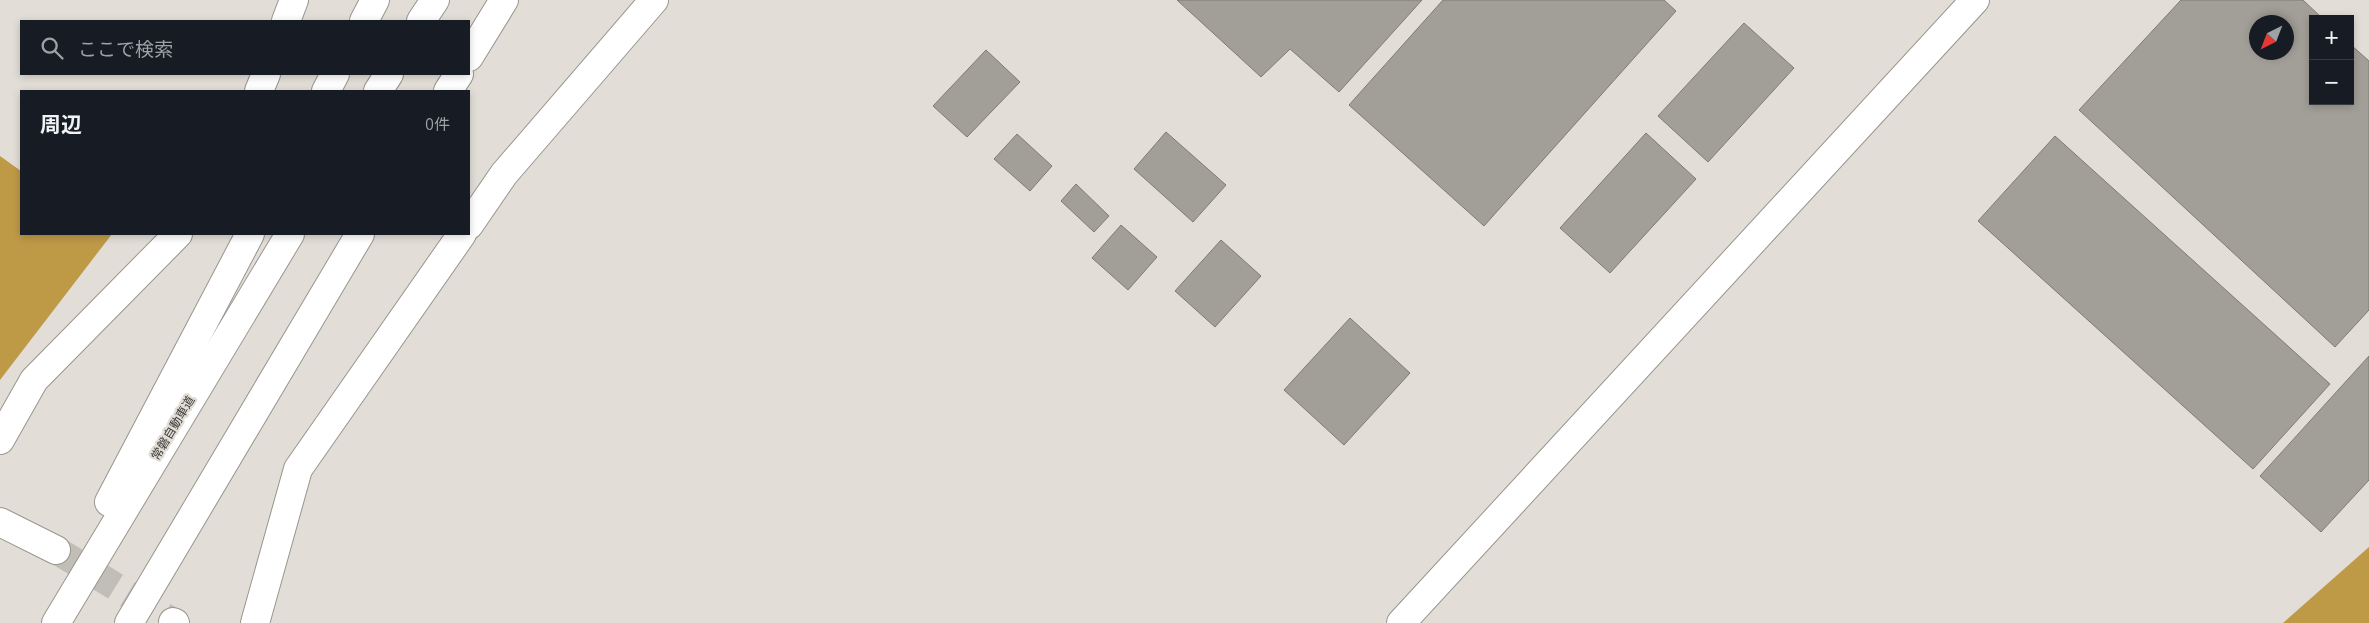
<!DOCTYPE html>
<html lang="ja">
<head>
<meta charset="utf-8">
<style>
  body { margin:0; font-family:Ubuntu,"Noto Sans JP",sans-serif; background:#20242c; color:#f1f3f6 }
  .controls { position:absolute; right:15px; top:15px; display:grid; overflow:hidden; border-radius:0px; box-shadow:0 2px 8px #0003 }
  .controls button { width:45px; height:45px; display:grid; place-items:center; padding:0; border:0; border-bottom:1px solid #363941; background:#171b24; color:#f1f3f6; font:25px sans-serif }
  .compass { position:absolute; left:2249px; top:15px; width:45px; height:45px; border-radius:50%; background:#171b24; box-shadow:0 2px 8px #0003; rotate:222deg }
  .list { margin:0; padding:0; list-style:none }
  h2 { display:flex; justify-content:space-between; align-items:center; height:65px; margin:0; padding:0 20px; font-size:21px }
  h2 small { font-size:16px; font-weight:400; color:#9ea1a6 }
  .icon { flex:none; width:28px; height:28px; fill:none; stroke:currentColor; stroke-width:2; stroke-linecap:round; stroke-linejoin:round }
  .map { position:relative; flex:none; width:2369px; height:623px; overflow:hidden }
  .search { position:absolute; background:#171b24; box-shadow:0 2px 8px #0003; left:20px; top:20px; width:450px; height:55px; display:flex; align-items:center; gap:12px; box-sizing:border-box; padding:0 18px; border-radius:0px; color:#9ea1a6; font-size:19px }
  .panel { position:absolute; background:#171b24; box-shadow:0 2px 8px #0003; left:20px; top:90px; width:450px; height:145px; border-radius:0px }
  .map>svg:first-child { display:block }
  .forest { fill:#be9a47 }
  .building { fill:#a29f98; stroke:#7e7b74; fill-rule:evenodd }
  .lines { fill:none; stroke-linecap:round; stroke-linejoin:round }
  .minor-tunnel { stroke:#c1bdb7; stroke-width:28; stroke-dasharray:28 14; stroke-linecap:butt }
  .minor-casing { stroke:#98958e; stroke-width:30 }
  .highway-casing { stroke:#98958e; stroke-width:30 }
  .minor { stroke:#fff; stroke-width:28 }
  .highway { stroke:#fff; stroke-width:28 }
  .labels { text-anchor:middle; stroke-width:4.5; stroke-linejoin:round; paint-order:stroke }
  .street-label { font-size:12px; fill:#3c3b38; stroke:#e2ded7 }
</style>
</head>
<body>
<div class="map">
<svg width="2369" height="623" viewBox="0 0 2369 623">
  <rect width="100%" height="100%" fill="#e2ded7"/>
  <g class="forest">
    <polygon points="0,156 21,171 21,234 112,234 0,380"/>
    <polygon points="2369,547 2369,623 2283,623"/>
  </g>
  <g class="building">
    <polygon points="1177,0 1422,0 1339,92 1290,49 1261,77"/>
    <polygon points="1443,0 1664,0 1676,11 1484,226 1349,105"/>
    <path d="M2181 0H2303L2323 19H2313V101H2350V44L2369 61V310L2335 347 2079 110ZM2256 22H2286V52H2256Z"/>
    <polygon points="1744,23 1794,68 1708,162 1658,116"/>
    <polygon points="986,50 1020,82 967,137 933,106"/>
    <polygon points="1166,132 1226,185 1193,222 1134,169"/>
    <polygon points="1646,133 1696,179 1610,273 1560,228"/>
    <polygon points="1017,134 1052,166 1030,191 994,159"/>
    <polygon points="2055,136 2330,384 2253,469 1978,221"/>
    <polygon points="1076,184 1109,216 1094,232 1061,201"/>
    <polygon points="1121,225 1157,257 1128,290 1092,258"/>
    <polygon points="1221,240 1261,276 1215,327 1175,291"/>
    <polygon points="1350,318 1410,373 1344,445 1284,390"/>
    <polygon points="2369,356 2369,480 2321,532 2260,476"/>
  </g>
  <g class="lines">
    <polyline class="minor-tunnel" points="56,550 173,622"/>
    <g class="minor-casing">
      <g id="minor">
        <polyline points="286,21 294,0"/>
        <polyline points="259,91 266,74"/>
        <polyline points="469,225 504,174 654,0"/>
        <polyline points="0,440 34,380 178,234"/>
        <polyline points="0,522 56,550"/>
        <polyline points="173,622 175,623"/>
        <polyline points="255,623 298,469 462,234"/>
        <polyline points="1401,623 1975,0"/>
      </g>
    </g>
    <g class="highway-casing">
      <g id="highway">
        <polyline points="364,21 375,0"/>
        <polyline points="421,21 435,0"/>
        <polyline points="469,57 504,0"/>
        <polyline points="326,91 335,74"/>
        <polyline points="378,91 389,74"/>
        <polyline points="448,91 459,74"/>
        <polyline points="109,502 250,234"/>
        <polyline points="56,623 290,234"/>
        <polyline points="129,623 360,234"/>
      </g>
    </g>
    <use href="#minor" class="minor"/>
    <use href="#highway" class="highway"/>
  </g>
  <g class="labels">
    <g class="street-label">
      <text transform="translate(173 428) rotate(-59)" y="4">常磐自動車道</text>
    </g>
  </g>
</svg>
<div class="controls">
<button>+</button>
<button>−</button>
</div>
<svg class="compass" viewBox="-18 -18 36 36"><path d="M0-13l5 13h-10z" fill="#e53935"/><path d="M0 13l5-13h-10z" fill="#9ea1a6"/></svg>
<div class="search"><svg class="icon" aria-label="search" viewBox="0 0 24 24"><circle cx="10" cy="10" r="6"/><path d="M15 15l6 6"/></svg>ここで検索</div>
<section class="panel">
<h2>周辺<small>0件</small></h2>
<ul class="list">
</ul>
</section>
</div>
</body>
</html>
